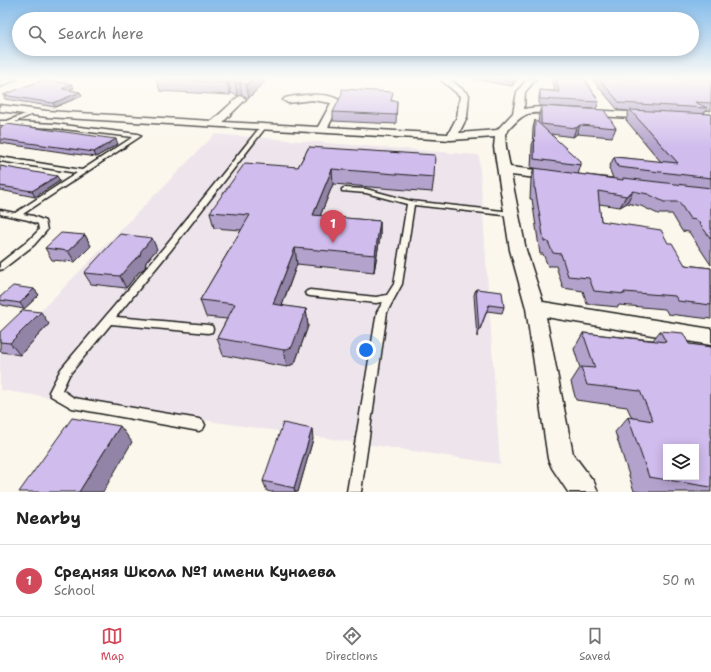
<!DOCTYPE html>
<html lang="en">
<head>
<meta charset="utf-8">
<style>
  body { margin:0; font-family:"Shantell Sans",sans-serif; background:#f2f2f2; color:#222 }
  .controls { position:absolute; right:12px; bottom:12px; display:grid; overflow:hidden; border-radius:0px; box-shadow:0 2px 10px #0003 }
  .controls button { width:36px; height:36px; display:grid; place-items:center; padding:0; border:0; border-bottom:1px solid #e0e0e0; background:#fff; color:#222; font:20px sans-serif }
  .you { position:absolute; left:366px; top:350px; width:14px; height:14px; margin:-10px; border:3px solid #fff; border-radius:50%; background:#1a73e8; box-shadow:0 0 0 6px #1a73e833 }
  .badge { display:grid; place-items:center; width:26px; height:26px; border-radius:50%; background:#d1495b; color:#fff; font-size:13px; font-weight:700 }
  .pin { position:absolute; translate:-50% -33px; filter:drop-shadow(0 1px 2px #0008) }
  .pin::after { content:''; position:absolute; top:21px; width:14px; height:12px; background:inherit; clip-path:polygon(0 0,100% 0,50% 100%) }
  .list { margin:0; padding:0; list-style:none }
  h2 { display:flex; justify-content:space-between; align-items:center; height:52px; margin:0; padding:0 16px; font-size:17px }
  h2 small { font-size:13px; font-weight:400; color:#767676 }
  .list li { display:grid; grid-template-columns:26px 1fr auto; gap:12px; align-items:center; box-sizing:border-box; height:72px; padding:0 16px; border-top:1px solid #e0e0e0 }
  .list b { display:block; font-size:15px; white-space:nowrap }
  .list p { margin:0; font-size:13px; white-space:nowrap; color:#767676 }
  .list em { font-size:13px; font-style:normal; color:#767676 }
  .icon { flex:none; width:22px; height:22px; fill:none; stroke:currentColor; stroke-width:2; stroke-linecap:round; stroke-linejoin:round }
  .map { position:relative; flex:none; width:711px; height:492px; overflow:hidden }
  .search { position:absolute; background:#fff; box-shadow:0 2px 10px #0003; left:12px; right:12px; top:12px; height:44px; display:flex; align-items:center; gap:10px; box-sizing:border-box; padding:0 14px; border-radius:22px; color:#767676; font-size:15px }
  .sheet { height:124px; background:#fff }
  nav { display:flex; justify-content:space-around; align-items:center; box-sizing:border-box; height:56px; border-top:1px solid #e0e0e0; background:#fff; font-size:11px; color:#767676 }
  nav a { display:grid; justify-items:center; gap:2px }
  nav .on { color:#d1495b }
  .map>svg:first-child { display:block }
  .built { fill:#eee5ec }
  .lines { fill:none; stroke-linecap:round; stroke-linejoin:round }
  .lane-casing { stroke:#1c1c1c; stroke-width:3 }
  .street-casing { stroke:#1c1c1c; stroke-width:3 }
  .lane { fill:#fbf7ec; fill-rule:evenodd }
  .street { fill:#fbf7ec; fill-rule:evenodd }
  .wall { fill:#b3a2cc; stroke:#1c1c1c }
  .shaded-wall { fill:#9284a6; stroke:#1c1c1c }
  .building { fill:#d0bced; stroke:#1c1c1c; fill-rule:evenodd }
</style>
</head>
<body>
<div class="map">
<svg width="711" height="492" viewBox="0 0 711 492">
  <rect width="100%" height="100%" fill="#fbf7ec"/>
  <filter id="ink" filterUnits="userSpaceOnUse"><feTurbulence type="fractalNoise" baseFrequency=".025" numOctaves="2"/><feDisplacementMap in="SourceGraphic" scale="8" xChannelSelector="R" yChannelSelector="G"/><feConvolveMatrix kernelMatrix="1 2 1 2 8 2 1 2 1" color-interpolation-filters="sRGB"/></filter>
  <g filter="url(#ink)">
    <polygon class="built" points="215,134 479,155 500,464 0,390 0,352"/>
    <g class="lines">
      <g class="lane-casing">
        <g id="lane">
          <polygon points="33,111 35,112 35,113 15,122 55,124 138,134 141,136 23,214 33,216 45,221 47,230 34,245 3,269 0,270 0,263 28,241 39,230 38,224 28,220 0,214 0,210 15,213 77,173 0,161 0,157 82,170 133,137 55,128 0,125 0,121 7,121"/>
          <polygon points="261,126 266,127 171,250 116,317 208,325 212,326 213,329 212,332 208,333 111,324 69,375 62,390 74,398 199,419 203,421 205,425 203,429 199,431 72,408 51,396 49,392 61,369 165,246"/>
          <polygon points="344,188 366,189 411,201 512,212 516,214 512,216 414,205 402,284 387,312 361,492 347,492 377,312 383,302 376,303 310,296 307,295 305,293 307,291 310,290 376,297 387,295 394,284 407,204 366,193 342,191 342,189"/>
        </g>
      </g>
      <g class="street-casing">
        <g id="street">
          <polygon points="5,79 17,79 0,87 0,81"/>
          <path d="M440 79H450L469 95 467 117 459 133 497 130 513 113 517 92 527 79H536L525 92 524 109C532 107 561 105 567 111L562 114C530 113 527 107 505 134L506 147 510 167 553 172 558 173 559 176 558 179 553 180 511 175 526 250 543 302 711 329V345L546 317 573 454 594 482 598 492H568L552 468 548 459 526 308 510 250 494 147 495 137 451 140 47 117 0 111V105L47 111 212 121 238 97 241 96 246 99 223 122 318 127 331 103 312 100 288 103 283 100 285 98C298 95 331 91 341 102L328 127 448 134 457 117 460 96Z"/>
          <polygon points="585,110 648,113 653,116 648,119 582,115 580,113 582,111"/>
        </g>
      </g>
      <use href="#lane" class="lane"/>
      <use href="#street" class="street"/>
    </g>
    <g class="wall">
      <polygon points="156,79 267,79 249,98 242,95 238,96 231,93 230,95 160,91"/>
      <polygon points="473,79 517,79 512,86"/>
      <polygon points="553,79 585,79 599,102 596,109 539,106 539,97 540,90 555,91"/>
      <polygon points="592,79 711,79 711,111 706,110 704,114 711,114 711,265 689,232 682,231 672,214 658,214 641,206 627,203 620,207 599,204 601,221 668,243 685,265 711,268 711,319 668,314 665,309 619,305 618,307 587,304 583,291 563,288 556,266 548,266 543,254 540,254 532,199 530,199 531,179 534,168 531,168 533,128 535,120 538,123 539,115 541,106 616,128 612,137 577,134 573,137 551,134 581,165 578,174 613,178 609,168 614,157 661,162 626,120 629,111 618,110"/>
      <polygon points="74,88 70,90 80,92 82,96 55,107 5,99 3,95"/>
      <polygon points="392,101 397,101 396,124 333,121 333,112"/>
      <polygon points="0,128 118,144 96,157 0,143"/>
      <polygon points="309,147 434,177 432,192 333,184 320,216 380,221 380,237 374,272 297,264 282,306 306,309 308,326 295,363 287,367 223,355 217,338 227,319 206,317 200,300 241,230 214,228 210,212 298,167"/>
      <polygon points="0,166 60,181 35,197 0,190"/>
      <polygon points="85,235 91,246 75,262 52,260 45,248"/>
      <polygon points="157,249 146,262 145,268 139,272 126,288 91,284 84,273"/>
      <polygon points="34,289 39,295 24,309 2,305 0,302 0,297"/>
      <polygon points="476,289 504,307 502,313 487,311 477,337 474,295"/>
      <polygon points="49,324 20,355 2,352 0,350 0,332"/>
      <polygon points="660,331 689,344 711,347 711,492 642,492 634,491 615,432 628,417 632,418 627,407 576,400 571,382 580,368 574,349 583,333 653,340"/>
      <polygon points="313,439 298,492 271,492 267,491 263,481"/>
    </g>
    <g class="shaded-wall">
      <polygon points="253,79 267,79 249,98 246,85"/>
      <polygon points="515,79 517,79 512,86 513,82"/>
      <polygon points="229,81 231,93 230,95 227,83"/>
      <polygon points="240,82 242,95 238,96 235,83"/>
      <polygon points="72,84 74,88 64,93 62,89"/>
      <polygon points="80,92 82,96 55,107 53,103"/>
      <polygon points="580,125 577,134 573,137 576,128"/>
      <polygon points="116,139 118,144 96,157 94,152"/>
      <polygon points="332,169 333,184 314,231 313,215"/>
      <polygon points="57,176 60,181 35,197 32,191"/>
      <polygon points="633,191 627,203 620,207 626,196"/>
      <polygon points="380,221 380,237 374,272 375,255"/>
      <polygon points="85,235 91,246 75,262 68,251"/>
      <polygon points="152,238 157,249 146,262 145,268 139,272 126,288 120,276"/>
      <polygon points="295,248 297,264 276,321 273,304"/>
      <polygon points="34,289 39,295 24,309 20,303"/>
      <polygon points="306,309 308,326 295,363 287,367 284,350"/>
      <polygon points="41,312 49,324 20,355 10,343"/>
      <polygon points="120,426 132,442 103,492 79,492"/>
      <polygon points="312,429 313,439 298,492 295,492 294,488"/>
    </g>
    <g class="building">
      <polygon points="171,79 253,79 246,85 240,82 235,83 229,81 227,83"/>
      <polygon points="498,79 515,79 513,82"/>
      <polygon points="556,79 585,79 599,102 540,99 540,90 559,92"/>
      <polygon points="599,79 711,79 711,103 695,102 707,108 620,103"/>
      <polygon points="42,80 72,84 62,89 80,92 53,103 3,95"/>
      <polygon points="342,89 393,92 391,101 397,101 396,115 333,112 342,94"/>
      <polygon points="541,106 604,110 616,128 580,125 576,128 541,124"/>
      <polygon points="630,110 711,114 711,178 618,167 614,157 678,163"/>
      <polygon points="535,120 581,162 581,165 534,159"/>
      <polygon points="7,124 116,139 94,152 0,139 0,128"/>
      <polygon points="309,147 435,155 434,177 332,169 313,215 380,221 375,255 295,248 273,304 306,309 292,347 284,350 217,338 235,304 200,300 250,215 210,212 245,163 298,167"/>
      <polygon points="0,166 57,176 32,191 0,186"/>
      <polygon points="534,168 623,180 623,178 711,188 711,239 697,220 690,219 679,202 664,202 648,194 633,191 626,196 598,191 601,221 661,230 668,243 672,243 685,265 711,268 711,305 678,301 675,296 624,292 625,294 594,291 589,278 568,276 561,254 553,253 548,242 544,241 535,188 534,188"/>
      <polygon points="61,233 85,235 68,251 45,248"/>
      <polygon points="120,234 152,238 141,251 140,256 133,261 120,276 84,273"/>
      <polygon points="13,286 34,289 20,303 0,300 0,297"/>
      <polygon points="476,289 502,292 504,307 489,305 479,331"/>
      <polygon points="23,310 41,312 10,343 0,342 0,332"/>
      <path d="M660 331 683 333 689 344 711 347V487L649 477 628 417 653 421 640 391 587 385 581 367 595 368 583 333 666 342ZM666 447H696V477H666Z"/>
      <polygon points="72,418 120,426 79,492 19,492"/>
      <polygon points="283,423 312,429 294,488 263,481"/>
    </g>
  </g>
  <linearGradient id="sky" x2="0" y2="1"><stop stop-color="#85bceb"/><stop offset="0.53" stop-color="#fdfbf6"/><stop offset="1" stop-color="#fdfbf6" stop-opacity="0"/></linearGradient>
  <rect width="711" height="148" fill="url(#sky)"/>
</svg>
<div class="controls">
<button><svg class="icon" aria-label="layers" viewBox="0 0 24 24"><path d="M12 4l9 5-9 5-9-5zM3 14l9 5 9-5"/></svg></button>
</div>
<div class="you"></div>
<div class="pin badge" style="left:333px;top:243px">1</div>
<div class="search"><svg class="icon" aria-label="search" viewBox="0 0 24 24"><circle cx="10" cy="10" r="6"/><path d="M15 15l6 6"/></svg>Search here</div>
</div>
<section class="sheet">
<h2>Nearby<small></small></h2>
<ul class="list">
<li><span class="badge">1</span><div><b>Средняя Школа №1 имени Кунаева</b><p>School</p></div><em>50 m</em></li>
</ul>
</section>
<nav>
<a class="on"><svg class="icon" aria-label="map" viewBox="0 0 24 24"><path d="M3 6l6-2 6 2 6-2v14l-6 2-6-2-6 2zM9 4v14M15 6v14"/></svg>Map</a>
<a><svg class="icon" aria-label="directions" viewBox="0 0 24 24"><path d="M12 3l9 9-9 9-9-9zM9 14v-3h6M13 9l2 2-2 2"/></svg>Directions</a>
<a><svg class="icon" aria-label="saved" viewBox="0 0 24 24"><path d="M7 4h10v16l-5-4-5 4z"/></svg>Saved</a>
</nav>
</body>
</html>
